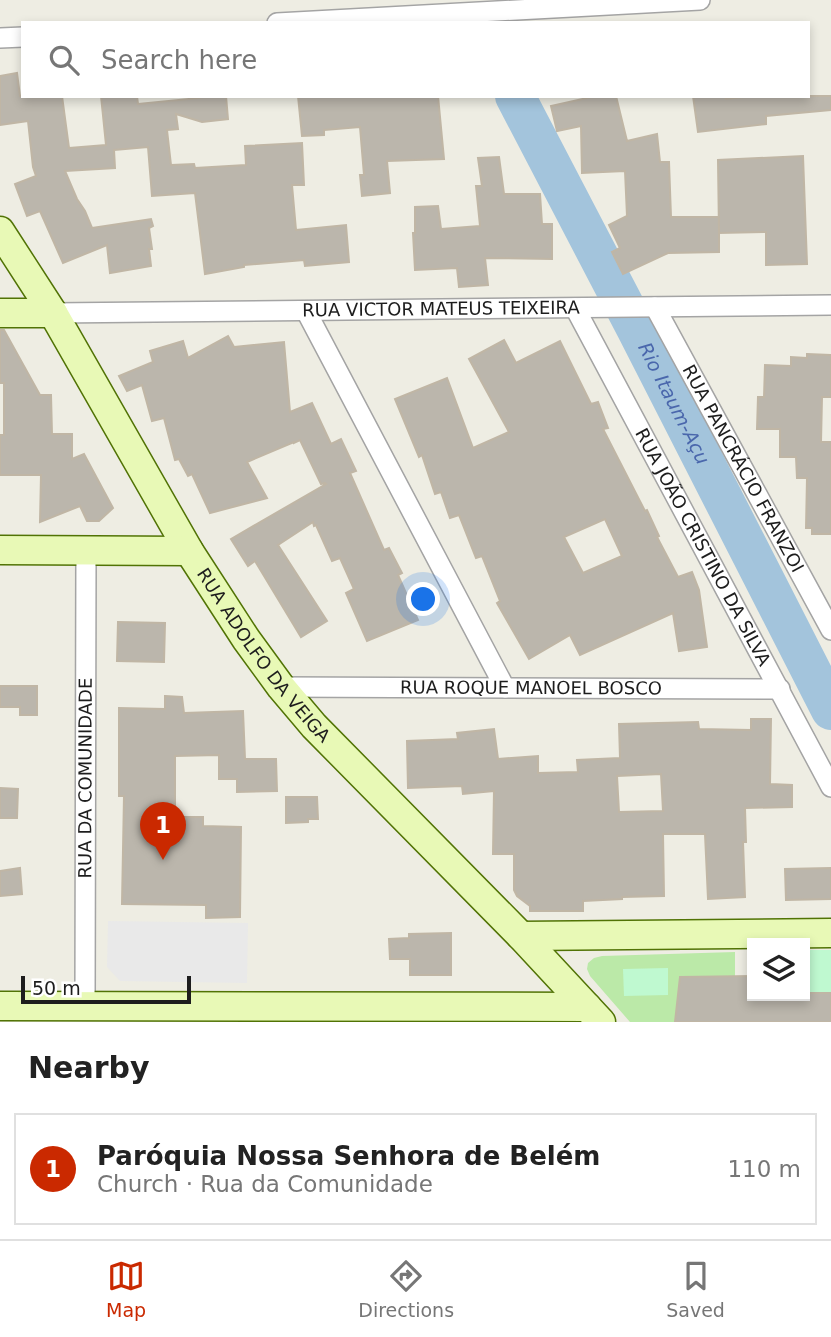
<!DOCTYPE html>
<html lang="en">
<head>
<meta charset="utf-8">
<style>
  body { margin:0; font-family:"DejaVu Sans",sans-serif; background:#f6f6f6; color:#222 }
  .controls { position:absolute; right:21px; bottom:21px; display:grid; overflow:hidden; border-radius:0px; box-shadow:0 4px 10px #0003 }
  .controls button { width:63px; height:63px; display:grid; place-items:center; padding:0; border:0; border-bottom:2px solid #e0e0e0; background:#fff; color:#222; font:35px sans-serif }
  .scale { position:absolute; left:21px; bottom:18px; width:170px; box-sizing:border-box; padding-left:7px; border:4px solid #1d1d1d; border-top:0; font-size:19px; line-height:24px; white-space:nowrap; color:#1d1d1d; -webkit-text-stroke:5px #fff; paint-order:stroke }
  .you { position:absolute; left:424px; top:600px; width:24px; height:24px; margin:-18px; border:5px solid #fff; border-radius:50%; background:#1a73e8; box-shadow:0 0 0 10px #1a73e833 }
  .badge { display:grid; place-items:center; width:46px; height:46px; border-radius:50%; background:#ca2900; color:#fff; font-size:23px; font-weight:700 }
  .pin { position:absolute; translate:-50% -58px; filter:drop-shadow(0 2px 4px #0008) }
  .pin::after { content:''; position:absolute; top:37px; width:24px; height:21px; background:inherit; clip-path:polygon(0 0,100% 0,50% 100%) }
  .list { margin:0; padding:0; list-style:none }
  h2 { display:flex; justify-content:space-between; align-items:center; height:91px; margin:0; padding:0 28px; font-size:30px }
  h2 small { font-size:23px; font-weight:400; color:#767676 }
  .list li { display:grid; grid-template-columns:46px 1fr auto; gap:21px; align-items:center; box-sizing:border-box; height:112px; margin:0 14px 14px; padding:0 14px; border:2px solid #e0e0e0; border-radius:0px }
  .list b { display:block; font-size:26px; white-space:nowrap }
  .list p { margin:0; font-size:23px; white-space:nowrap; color:#767676 }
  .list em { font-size:23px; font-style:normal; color:#767676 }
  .icon { flex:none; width:38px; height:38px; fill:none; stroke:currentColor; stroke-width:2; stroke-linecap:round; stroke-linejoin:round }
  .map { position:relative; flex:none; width:831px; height:1022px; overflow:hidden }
  .search { position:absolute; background:#fff; box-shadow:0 4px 10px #0003; left:21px; right:21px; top:21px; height:77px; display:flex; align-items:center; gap:18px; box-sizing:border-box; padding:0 24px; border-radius:0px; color:#767676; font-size:26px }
  .sheet { height:217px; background:#fff }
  nav { display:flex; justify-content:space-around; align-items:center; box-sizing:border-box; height:98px; border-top:2px solid #e0e0e0; background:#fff; font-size:19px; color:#767676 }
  nav a { display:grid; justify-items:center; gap:4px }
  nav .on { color:#ca2900 }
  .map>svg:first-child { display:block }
  .grass { fill:#bbe9a8 }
  .park { fill:#bff9d0 }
  .parking { fill:#e9e9e9 }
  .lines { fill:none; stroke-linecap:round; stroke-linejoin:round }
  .river { stroke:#a3c4dc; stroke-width:40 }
  .building { fill:#bbb6ac; stroke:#c0b6a5; stroke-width:2; fill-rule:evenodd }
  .street-casing { stroke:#a4a4a4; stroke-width:22 }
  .secondary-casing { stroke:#517305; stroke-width:31 }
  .street { stroke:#fff; stroke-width:19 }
  .secondary { stroke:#e8f9b6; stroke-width:28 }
  .labels { text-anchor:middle; stroke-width:5; stroke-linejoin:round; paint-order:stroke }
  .street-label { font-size:18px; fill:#1d1d1d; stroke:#fff }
  .water-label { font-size:19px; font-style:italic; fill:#4a67ac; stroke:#fff }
</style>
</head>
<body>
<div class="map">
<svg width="831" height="1022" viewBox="0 0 831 1022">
  <rect width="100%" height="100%" fill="#eeede3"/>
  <polygon class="grass" points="735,952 735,976 680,977 675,1022 630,1022 590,976 587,969 588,963 594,958 602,956"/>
  <g class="park">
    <rect x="805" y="950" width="26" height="43"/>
    <polygon points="668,968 668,995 624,996 623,969"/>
  </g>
  <polygon class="parking" points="108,921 248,923 247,983 120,981 107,967"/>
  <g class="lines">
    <path class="river" id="s1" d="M515 96 636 328 831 710"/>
  </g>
  <g class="building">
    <polygon points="17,73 20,96 62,96 69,148 106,145 101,96 137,96 138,104 199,98 198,96 226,96 228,119 202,122 176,114 178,129 167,130 171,165 194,164 195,168 246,165 245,146 302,143 304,185 292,185 296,230 346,225 349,262 305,266 304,260 244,265 244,267 205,274 195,193 152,196 148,147 114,150 115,168 65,171 77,199 85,211 92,228 151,219 153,226 149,228 152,249 149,249 151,266 110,273 107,245 63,263 40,211 27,216 15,184 36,176 33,167 28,121 0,125 0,76"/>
    <polygon points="298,96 438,96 444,159 387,161 390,193 362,196 360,175 364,175 360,127 324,130 324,135 302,136"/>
    <polygon points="596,96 616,96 627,141 657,134 660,162 669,162 671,217 719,217 719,252 668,253 623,274 612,252 620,248 609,225 627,216 625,171 582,173 581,126 557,131 551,106"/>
    <polygon points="693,96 725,96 726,99 752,96 831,96 831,110 766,116 766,124 698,132"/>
    <polygon points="803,156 807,264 766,265 766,232 719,233 718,160"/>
    <polygon points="499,157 504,194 540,194 542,224 552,224 552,259 485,258 488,285 459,287 457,268 415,270 413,233 415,233 415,207 438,206 441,229 480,226 476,186 482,186 478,158"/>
    <polygon points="0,330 4,330 40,395 51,395 52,434 72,434 72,459 84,454 113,508 99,521 87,521 80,506 40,522 41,475 0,475 0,435 4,435 4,383 0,383"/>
    <polygon points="228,336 234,347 284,342 290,412 312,403 331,444 341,439 356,471 350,473 384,550 389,548 402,573 398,575 418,620 367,641 346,593 354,589 340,558 332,561 316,525 314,526 313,522 278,545 327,621 301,637 255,561 248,566 231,539 326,484 325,483 321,484 300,440 294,443 294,442 247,462 267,498 210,513 192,474 188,476 179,459 175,460 164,418 152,421 142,385 127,391 119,376 153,362 150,351 183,341 188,358"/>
    <path d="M504 340 516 363 560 341 591 404 598 402 608 428 603 429 645 511 647 510 659 536 657 537 678 577 692 572 699 590 707 647 679 651 673 613 580 655 570 635 529 659 497 603 500 601 482 556 476 558 459 515 450 518 441 492 435 494 422 455 419 457 395 399 447 378 473 448 509 432 469 359ZM605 519 622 556 583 573 564 537Z"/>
    <polygon points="807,354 831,355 831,397 822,397 821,442 831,442 831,534 812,534 812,528 806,528 807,478 797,478 796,457 780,457 780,429 757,429 758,397 764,397 765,365 791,366 791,357 807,358"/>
    <polygon points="118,622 165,623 164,662 117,661"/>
    <polygon points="0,686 37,686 37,715 20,715 20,707 0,707"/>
    <polygon points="165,696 182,697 184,713 243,711 245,759 276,759 277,791 237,792 237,779 219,779 219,755 175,756 175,817 203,817 203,826 241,827 240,917 206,918 206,905 122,904 124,796 119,796 119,708 165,709"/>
    <path d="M751 719H771L770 784 792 785V807L745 808 746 842H743L745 897 708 899 705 834H663L664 896 622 897V899L583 901V911H530V906L517 896 514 890V854H493L494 791 463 794 462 786 408 788 407 741 458 739 457 733 494 729 498 759 538 756V773L578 772 577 760 620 758 619 724 698 722 699 729 751 730ZM661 774 663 811 619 812 617 776Z"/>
    <polygon points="0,788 18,789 17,818 0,818"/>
    <polygon points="286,797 317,797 318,819 308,819 308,822 286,823"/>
    <polygon points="20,868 22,894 0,896 0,871"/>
    <polygon points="831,868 831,899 786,900 785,869"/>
    <polygon points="451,933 451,975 410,975 410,959 390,959 389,939 409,938 409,934"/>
    <polygon points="752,976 752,996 805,996 805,993 831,993 831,1022 675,1022 680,977"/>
  </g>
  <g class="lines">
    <g class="street-casing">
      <g id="street">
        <polyline points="277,23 700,0"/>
        <polyline points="0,38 23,37"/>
        <path id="s2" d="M655 307 831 630"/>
        <path id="s3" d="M575 308 831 787"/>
        <polyline points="306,311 505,688"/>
        <path id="s4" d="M53 313 831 305"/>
        <path id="s5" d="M281 687 780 689"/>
        <path id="s6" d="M85 1006 86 550"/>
      </g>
    </g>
    <g class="secondary-casing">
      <g id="secondary">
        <path id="s7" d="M0 231 53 313 189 551 246 639 281 687 314 726 521 936 601 1022"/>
        <polyline points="0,313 53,313"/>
        <polyline points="0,550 189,551"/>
        <polyline points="521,936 831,933"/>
        <polyline points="0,1006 587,1007"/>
      </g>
    </g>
    <use href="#street" class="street"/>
    <use href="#secondary" class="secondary"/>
  </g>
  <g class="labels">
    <g class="street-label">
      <text dy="6" stroke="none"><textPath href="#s4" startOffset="388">RUA VICTOR MATEUS TEIXEIRA</textPath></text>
      <text dy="6" stroke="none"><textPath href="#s2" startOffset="184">RUA PANCRÁCIO FRANZOI</textPath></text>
      <text dy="6" stroke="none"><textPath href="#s3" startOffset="271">RUA JOÃO CRISTINO DA SILVA</textPath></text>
      <text dy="6" stroke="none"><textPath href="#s7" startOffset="500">RUA ADOLFO DA VEIGA</textPath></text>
      <text dy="6" stroke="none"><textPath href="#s5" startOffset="250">RUA ROQUE MANOEL BOSCO</textPath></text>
      <text dy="6" stroke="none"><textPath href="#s6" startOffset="228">RUA DA COMUNIDADE</textPath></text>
    </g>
    <g class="water-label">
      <text dy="7" stroke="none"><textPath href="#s1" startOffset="346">Rio Itaum-Açu</textPath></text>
    </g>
  </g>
</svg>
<div class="controls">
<button><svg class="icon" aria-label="layers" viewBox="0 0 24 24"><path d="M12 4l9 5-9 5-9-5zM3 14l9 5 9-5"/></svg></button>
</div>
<div class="scale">50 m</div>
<div class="you"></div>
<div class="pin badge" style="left:163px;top:860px">1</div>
<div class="search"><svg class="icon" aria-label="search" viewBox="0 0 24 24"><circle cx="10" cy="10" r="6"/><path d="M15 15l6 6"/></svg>Search here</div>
</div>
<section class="sheet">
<h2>Nearby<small></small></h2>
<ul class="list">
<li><span class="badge">1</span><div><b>Paróquia Nossa Senhora de Belém</b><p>Church · Rua da Comunidade</p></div><em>110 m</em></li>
</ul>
</section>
<nav>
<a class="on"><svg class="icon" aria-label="map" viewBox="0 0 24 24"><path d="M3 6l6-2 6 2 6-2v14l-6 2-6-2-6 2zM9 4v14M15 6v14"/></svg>Map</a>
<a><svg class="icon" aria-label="directions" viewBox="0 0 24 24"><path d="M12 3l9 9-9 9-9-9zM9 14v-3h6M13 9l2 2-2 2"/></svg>Directions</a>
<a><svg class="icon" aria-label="saved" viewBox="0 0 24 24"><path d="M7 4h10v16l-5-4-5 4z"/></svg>Saved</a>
</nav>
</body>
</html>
